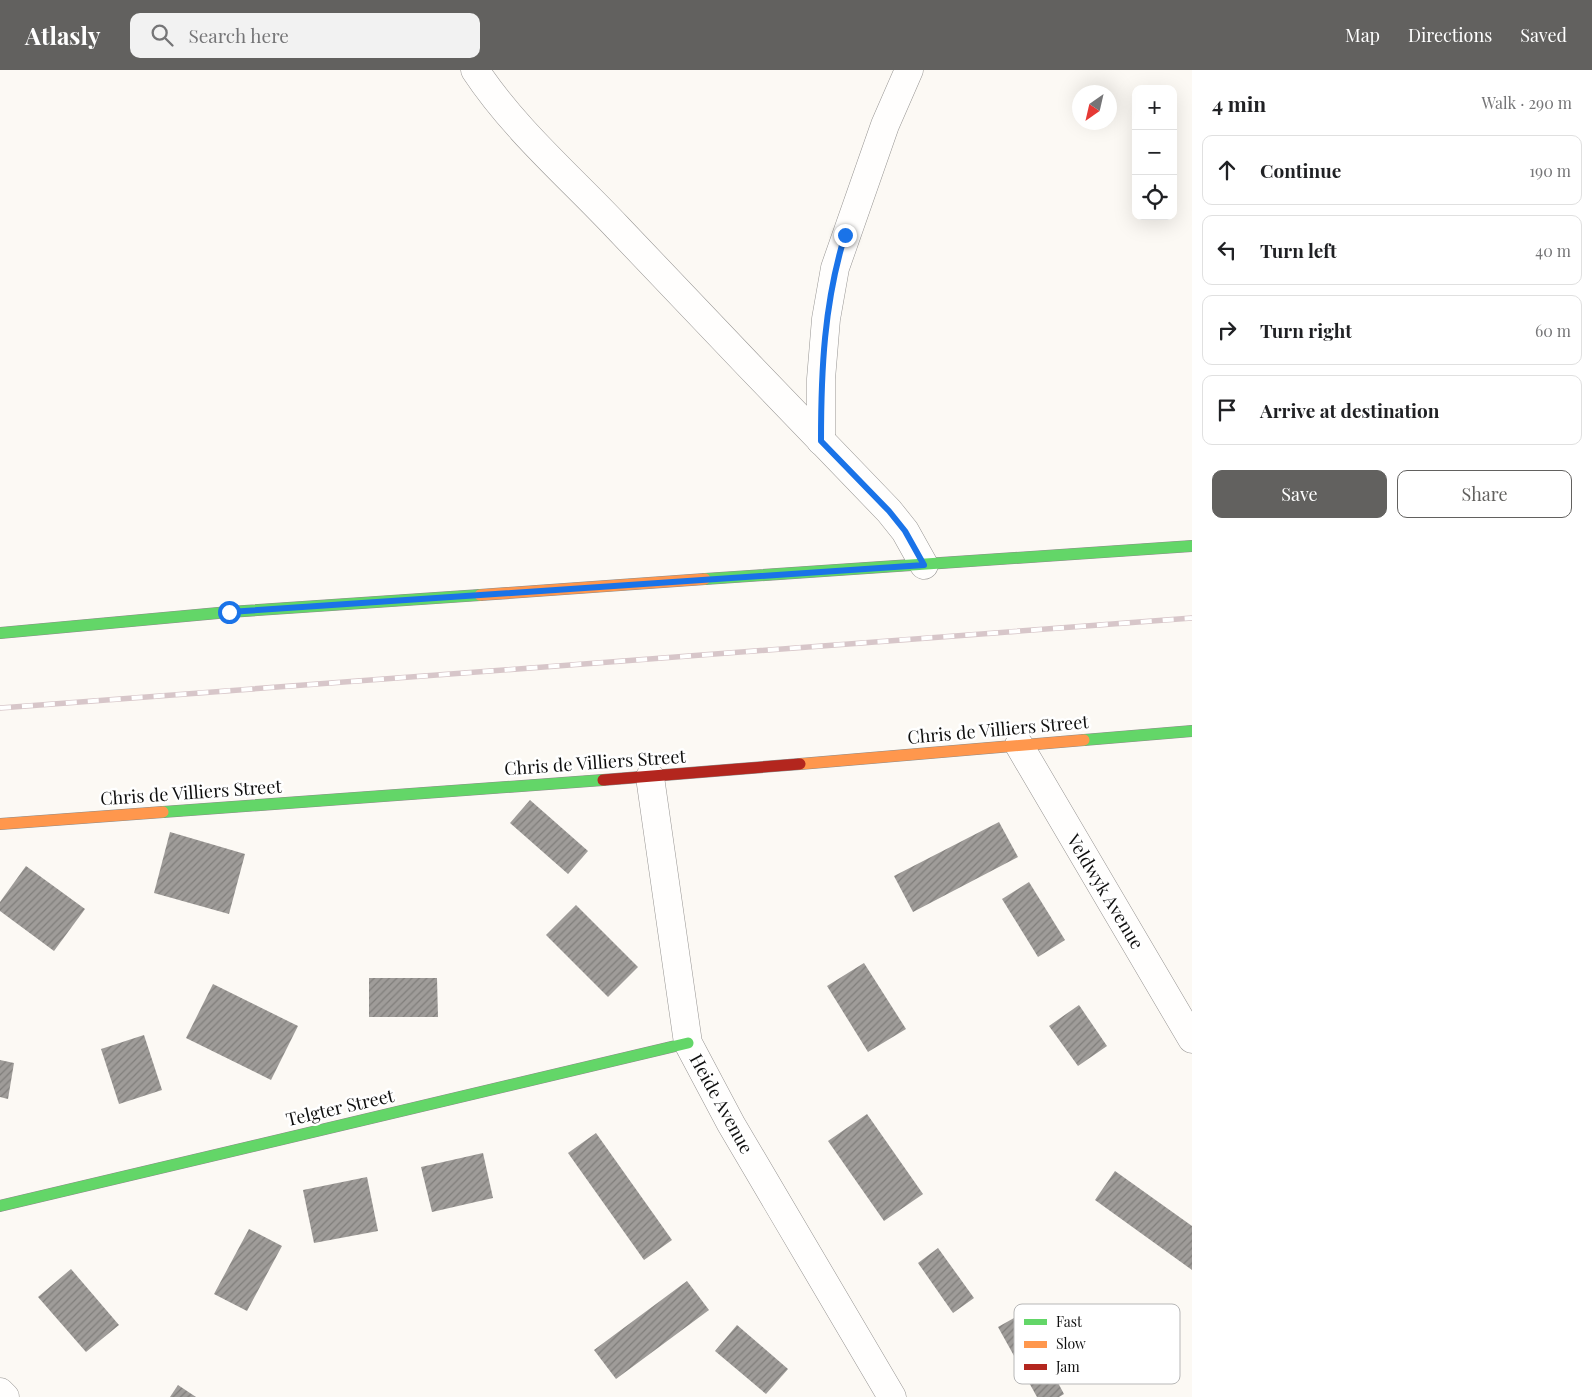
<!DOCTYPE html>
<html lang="en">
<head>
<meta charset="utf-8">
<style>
  body { margin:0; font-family:"Playfair Display",serif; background:#f2f2f2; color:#202124 }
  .controls { position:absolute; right:15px; top:15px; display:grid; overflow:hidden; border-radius:10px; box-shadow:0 5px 20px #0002 }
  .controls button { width:45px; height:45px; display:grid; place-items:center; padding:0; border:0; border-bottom:1px solid #e0e0e0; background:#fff; color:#202124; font:25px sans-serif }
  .compass { position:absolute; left:1072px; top:15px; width:45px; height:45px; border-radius:50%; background:#fff; box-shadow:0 5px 20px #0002; rotate:214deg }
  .stop { position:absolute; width:15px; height:15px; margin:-11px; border:4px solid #1a73e8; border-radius:50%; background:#fff }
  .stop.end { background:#1a73e8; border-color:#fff; box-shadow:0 1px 5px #0008 }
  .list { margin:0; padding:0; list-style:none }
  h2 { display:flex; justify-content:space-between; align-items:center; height:65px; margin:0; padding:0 20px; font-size:21px }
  h2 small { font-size:16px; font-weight:400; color:#757577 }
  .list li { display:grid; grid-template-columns:32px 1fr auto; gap:15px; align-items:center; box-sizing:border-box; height:70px; margin:0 10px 10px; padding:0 10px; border:1px solid #e0e0e0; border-radius:10px }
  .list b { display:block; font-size:19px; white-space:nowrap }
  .list em { font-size:16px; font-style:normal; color:#757577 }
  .actions { display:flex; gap:10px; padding:15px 20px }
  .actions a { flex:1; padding:11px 0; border:1px solid #62615f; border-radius:10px; text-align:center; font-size:18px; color:#62615f }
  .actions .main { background:#62615f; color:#fff }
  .icon { flex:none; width:28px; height:28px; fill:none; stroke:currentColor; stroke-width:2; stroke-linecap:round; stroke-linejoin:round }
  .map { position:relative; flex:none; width:1192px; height:1327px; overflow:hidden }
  header { display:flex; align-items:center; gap:30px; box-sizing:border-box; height:70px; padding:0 25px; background:#62615f; color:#fff }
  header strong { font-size:24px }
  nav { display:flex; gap:28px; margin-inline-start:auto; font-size:18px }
  .search { width:350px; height:45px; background:#f2f2f2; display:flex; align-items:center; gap:12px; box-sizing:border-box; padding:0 18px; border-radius:10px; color:#757577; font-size:19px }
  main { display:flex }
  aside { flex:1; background:#fff }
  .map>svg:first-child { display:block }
  .building { fill:url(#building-hatch) }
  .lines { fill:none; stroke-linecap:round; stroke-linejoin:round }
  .street-casing { stroke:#969492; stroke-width:29 }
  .fast-casing { stroke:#8c8b89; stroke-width:12 }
  .slow-casing { stroke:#8c8b89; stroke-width:12 }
  .jam-casing { stroke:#8c8b89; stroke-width:12 }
  .street { stroke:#fffefd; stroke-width:28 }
  .fast { stroke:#63d668; stroke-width:11 }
  .slow { stroke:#ff974d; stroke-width:11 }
  .jam { stroke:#b3261e; stroke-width:11 }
  .rail-casing { stroke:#d7c6c9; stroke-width:5.5 }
  .rail { stroke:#fff; stroke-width:4; stroke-dasharray:11; stroke-linecap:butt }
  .route { stroke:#1a73e8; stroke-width:6 }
  .labels { text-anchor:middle; stroke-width:5; stroke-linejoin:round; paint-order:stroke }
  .street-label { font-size:18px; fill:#0f0f0f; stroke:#fff }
  .key { fill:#fff; stroke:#b7b7b7; stroke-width:1 }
  .key-label { font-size:14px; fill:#0f0f0f }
</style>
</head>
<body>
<header>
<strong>Atlasly</strong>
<div class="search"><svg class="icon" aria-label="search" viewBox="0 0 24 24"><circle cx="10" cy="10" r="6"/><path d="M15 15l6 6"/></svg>Search here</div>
<nav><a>Map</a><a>Directions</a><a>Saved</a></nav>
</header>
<main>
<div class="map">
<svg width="1192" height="1327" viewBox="0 0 1192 1327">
  <defs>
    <pattern id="building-hatch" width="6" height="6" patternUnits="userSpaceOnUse" patternTransform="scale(1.25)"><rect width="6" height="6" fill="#9f9c99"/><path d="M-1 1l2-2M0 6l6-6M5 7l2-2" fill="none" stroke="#807e7b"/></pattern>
  </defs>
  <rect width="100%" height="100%" fill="#fcf9f4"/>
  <g class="building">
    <polygon points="530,730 588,781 568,804 510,753"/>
    <polygon points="999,752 1018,787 913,842 894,806"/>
    <polygon points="170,762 245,784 229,844 154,823"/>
    <polygon points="26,796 85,839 54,881 0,841 0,832"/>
    <polygon points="1029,812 1065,870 1038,887 1002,829"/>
    <polygon points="576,835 638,897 608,927 546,865"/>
    <polygon points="864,893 906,959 868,982 827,916"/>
    <polygon points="369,908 437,908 438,947 369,947"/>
    <polygon points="213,914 298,956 271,1010 186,968"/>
    <polygon points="1079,935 1107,976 1078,996 1049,956"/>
    <polygon points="144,965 162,1020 119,1034 101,979"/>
    <polygon points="0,990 14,993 8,1029 0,1027"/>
    <polygon points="867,1044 923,1124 884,1151 828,1071"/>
    <polygon points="596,1063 672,1170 644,1190 568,1083"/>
    <polygon points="483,1083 493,1128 432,1142 421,1097"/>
    <polygon points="1115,1101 1192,1156 1192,1200 1095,1130"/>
    <polygon points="367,1107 378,1161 314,1173 303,1120"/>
    <polygon points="249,1159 282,1176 247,1241 214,1224"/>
    <polygon points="938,1178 974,1228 953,1243 918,1193"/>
    <polygon points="71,1199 119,1255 86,1282 38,1227"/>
    <polygon points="687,1211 709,1240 616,1309 594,1280"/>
    <polygon points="1021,1244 1064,1324 1059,1327 1037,1327 998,1257"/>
    <polygon points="737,1255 788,1299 766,1324 715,1281"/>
    <polygon points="178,1315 196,1327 170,1327"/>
  </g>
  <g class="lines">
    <g class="street-casing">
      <g id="street">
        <path d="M475 0C514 59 569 106 617 157 707 252 798 347 889 441L905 461 924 495"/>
        <polyline points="821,371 821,309 826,249 835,198 885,55 909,0"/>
        <polyline points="1019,675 1192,969"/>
        <polyline points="650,707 688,973 731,1054 892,1327"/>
        <polyline points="0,1322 5,1327"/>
      </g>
    </g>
    <g class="fast-casing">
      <g id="fast">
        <polyline points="705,509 1192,476"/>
        <polyline points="0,563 229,542 480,525"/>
        <polyline points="1084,670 1192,661"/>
        <polyline points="163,742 603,710"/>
        <polyline points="0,1136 688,973"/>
      </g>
    </g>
    <g class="slow-casing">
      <g id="slow">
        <polyline points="480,525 705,509"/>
        <polyline points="800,694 1084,670"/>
        <polyline points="0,754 163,742"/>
      </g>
    </g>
    <g class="jam-casing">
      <polyline id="jam" points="603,710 800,694"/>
    </g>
    <use href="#street" class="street"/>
    <use href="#fast" class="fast"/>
    <use href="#slow" class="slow"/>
    <use href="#jam" class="jam"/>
    <g class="rail-casing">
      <polyline id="rail" points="0,638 1192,548"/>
    </g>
    <use href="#rail" class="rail"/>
  </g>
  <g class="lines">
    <path class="route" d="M229 542 924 495 905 461 889 441 821 371C821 301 824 233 845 165"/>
  </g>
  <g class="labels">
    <g class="street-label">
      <text transform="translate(998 660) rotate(-5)" y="6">Chris de Villiers Street</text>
      <text transform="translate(595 693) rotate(-4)" y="6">Chris de Villiers Street</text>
      <text transform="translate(191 723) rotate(-4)" y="6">Chris de Villiers Street</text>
      <text transform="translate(1105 822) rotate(59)" y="6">Veldwyk Avenue</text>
      <text transform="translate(721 1034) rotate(61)" y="6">Heide Avenue</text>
      <text transform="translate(340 1038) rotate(-13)" y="6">Telgter Street</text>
    </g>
  </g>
  <rect x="1014" y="1234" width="166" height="80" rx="8" class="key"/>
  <rect x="1024" y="1249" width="23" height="6" fill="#63d668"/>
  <rect x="1024" y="1271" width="23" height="7" fill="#ff974d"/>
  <rect x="1024" y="1294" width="23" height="6" fill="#b3261e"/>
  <g class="key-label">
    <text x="1056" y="1257">Fast</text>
    <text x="1056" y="1279">Slow</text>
    <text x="1056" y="1302">Jam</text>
  </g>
</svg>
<div class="controls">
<button>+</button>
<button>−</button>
<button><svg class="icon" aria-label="locate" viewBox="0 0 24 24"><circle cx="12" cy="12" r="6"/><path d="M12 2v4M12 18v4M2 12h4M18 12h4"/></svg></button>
</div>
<svg class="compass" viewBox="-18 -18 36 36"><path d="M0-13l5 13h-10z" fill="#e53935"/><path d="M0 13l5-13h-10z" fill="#757577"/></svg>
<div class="stop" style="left:229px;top:542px"></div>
<div class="stop end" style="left:845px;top:165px"></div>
</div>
<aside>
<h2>4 min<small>Walk · 290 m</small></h2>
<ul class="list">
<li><svg class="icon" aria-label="ahead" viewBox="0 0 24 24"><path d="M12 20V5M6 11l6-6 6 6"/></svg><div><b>Continue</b></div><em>190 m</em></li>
<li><svg class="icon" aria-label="left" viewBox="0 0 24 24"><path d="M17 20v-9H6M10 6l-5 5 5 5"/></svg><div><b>Turn left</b></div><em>40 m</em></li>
<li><svg class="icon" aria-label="right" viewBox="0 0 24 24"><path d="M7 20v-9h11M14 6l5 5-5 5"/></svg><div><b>Turn right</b></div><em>60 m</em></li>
<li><svg class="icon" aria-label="arrive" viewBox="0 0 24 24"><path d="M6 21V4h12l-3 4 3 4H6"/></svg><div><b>Arrive at destination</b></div></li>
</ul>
<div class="actions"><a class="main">Save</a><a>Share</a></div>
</aside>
</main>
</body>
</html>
